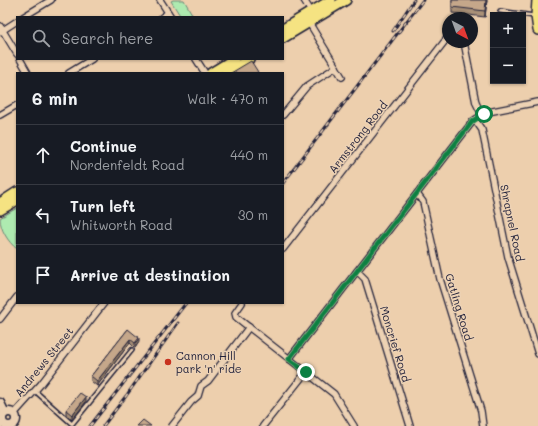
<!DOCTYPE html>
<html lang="en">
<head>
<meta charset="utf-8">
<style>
  body { margin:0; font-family:Mali,sans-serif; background:#242831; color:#f1f3f6 }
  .controls { position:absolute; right:12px; top:12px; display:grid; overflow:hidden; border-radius:0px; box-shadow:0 1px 3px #0004 }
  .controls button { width:36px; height:36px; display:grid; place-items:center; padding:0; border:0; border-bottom:1px solid #363941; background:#171b24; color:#f1f3f6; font:20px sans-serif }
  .compass { position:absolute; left:442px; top:12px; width:36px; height:36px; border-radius:50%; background:#171b24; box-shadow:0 1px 3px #0004; rotate:139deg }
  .stop { position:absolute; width:12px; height:12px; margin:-9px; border:3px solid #0b8043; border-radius:50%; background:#fff }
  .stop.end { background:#0b8043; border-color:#fff; box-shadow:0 1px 4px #0008 }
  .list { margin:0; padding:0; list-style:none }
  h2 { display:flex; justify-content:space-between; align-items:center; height:52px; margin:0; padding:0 16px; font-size:17px }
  h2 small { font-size:13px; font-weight:400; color:#9ea1a6 }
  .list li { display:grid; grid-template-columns:26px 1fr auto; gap:12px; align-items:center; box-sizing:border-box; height:60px; padding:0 16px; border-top:1px solid #363941 }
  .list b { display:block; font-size:15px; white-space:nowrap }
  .list p { margin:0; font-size:13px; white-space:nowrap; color:#9ea1a6 }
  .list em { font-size:13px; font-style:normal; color:#9ea1a6 }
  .icon { flex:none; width:22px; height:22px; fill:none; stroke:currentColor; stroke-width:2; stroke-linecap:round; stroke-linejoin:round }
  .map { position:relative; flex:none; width:538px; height:426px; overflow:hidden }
  .search { position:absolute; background:#171b24; box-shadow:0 1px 3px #0004; left:16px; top:16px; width:268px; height:44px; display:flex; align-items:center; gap:10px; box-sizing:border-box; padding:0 14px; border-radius:0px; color:#9ea1a6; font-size:15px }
  .panel { position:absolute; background:#171b24; box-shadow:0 1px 3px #0004; left:16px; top:72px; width:268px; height:232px; border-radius:0px }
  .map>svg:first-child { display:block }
  .green { fill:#aeeab0; stroke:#688676 }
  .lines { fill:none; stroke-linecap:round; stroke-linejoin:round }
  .lane-casing { stroke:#22223b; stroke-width:6 }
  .street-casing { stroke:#22223b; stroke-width:8 }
  .secondary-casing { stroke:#22223b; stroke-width:11 }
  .primary-casing { stroke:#22223b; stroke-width:12 }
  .lane { stroke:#edd2b4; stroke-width:3 }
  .street { stroke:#edd2b4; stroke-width:5.5 }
  .secondary { stroke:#edd2b4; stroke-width:8 }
  .primary { stroke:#f5e382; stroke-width:9 }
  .rail-casing { stroke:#22223b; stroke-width:3 }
  .rail { stroke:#edd2b4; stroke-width:1.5; stroke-dasharray:4.5; stroke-linecap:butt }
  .wall { fill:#a99077; stroke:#22223b }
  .shaded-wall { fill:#8a7561; stroke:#22223b }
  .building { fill:#c5a78a; stroke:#22223b }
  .route { stroke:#0b8043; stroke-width:5 }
  .poi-dot { fill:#c8321e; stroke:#edd2b4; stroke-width:1.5 }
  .labels { text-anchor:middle; stroke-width:3; stroke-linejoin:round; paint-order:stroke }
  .street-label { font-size:11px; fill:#22223b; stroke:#edd2b4 }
  .poi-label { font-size:11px; fill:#22223b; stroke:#edd2b4; text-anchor:start }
</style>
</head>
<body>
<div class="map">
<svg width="538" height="426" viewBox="0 0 538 426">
  <rect width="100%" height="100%" fill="#edcfad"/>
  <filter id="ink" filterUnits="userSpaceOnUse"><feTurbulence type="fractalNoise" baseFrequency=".025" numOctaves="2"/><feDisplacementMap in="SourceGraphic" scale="8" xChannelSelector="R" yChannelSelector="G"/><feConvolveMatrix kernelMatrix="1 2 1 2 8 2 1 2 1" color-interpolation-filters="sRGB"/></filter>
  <g filter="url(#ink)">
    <g class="green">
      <polygon points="173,0 184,0 192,14 188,17 181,17 171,1"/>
      <path d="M17 208V249C8 242 0 229 0 218Z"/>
    </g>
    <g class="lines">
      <g class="lane-casing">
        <g id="lane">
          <polyline points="500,11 534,16"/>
          <polyline points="35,391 72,424 132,350"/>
        </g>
      </g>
      <g class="street-casing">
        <g id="street">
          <polyline points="160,0 171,17"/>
          <polyline points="304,0 312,13"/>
          <polyline points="23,17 51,0"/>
          <polyline points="162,17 168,13"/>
          <polyline points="308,21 342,77"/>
          <polyline points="0,26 17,54"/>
          <polyline points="0,32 17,21"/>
          <polyline points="464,42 476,103 482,115"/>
          <polyline points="20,59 28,73"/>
          <polyline points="196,59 205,73"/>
          <polyline points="69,73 92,59"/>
          <polyline points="0,115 17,105"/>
          <polyline points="283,115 307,86 336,67"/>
          <polyline points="475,120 482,130 508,257 538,354"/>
          <polyline points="417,194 423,202 440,279 481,411 483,426"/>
          <polyline points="283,249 448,37"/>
          <polyline points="357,271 365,279 410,426"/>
          <polyline points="242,303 235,313 236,317 334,394 354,426"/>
          <polyline points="0,319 17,297"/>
          <polyline points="289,359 473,121 482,115 488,112 538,102"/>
          <polyline points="14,414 41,384 104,303"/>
          <polyline points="0,426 3,423"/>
          <polyline points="172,426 191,402 198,396 201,386 208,381 249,327"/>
          <polyline points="263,426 306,372"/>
        </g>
      </g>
      <g class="secondary-casing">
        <g id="secondary">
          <polyline points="0,403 5,413"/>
          <circle cx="9" cy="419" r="7"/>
        </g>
      </g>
      <g class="primary-casing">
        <g id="primary">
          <polyline points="537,0 536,16 538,30"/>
          <polyline points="283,29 331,0"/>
          <polyline points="283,38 346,0"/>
          <polyline points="211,73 234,59"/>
          <polyline points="226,73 249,59"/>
          <polyline points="0,203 17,192"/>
          <polyline points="0,210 17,200"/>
        </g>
      </g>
      <use href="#lane" class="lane"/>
      <use href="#street" class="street"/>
      <use href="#secondary" class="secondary"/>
      <use href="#primary" class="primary"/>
      <g class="rail-casing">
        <g id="rail">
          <polyline points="393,31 414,0"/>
          <polyline points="283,183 423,0"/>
          <polyline points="90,426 186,303"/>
          <polyline points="103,426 126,396 178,323"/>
        </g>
      </g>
      <use href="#rail" class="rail"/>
    </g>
    <g class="wall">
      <polygon points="452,0 487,0 485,17 452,13"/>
      <polygon points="128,329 139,342 135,348 130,343 97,386 91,381 91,376"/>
      <polygon points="86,402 72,420 66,415 66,410"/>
    </g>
    <g class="shaded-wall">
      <polygon points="486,0 487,0 485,17 485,11"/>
      <polygon points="139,338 139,342 135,348 135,343"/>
      <polygon points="130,339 130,343 97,386 97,381"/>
      <polygon points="86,397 86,402 72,420 72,415"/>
    </g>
    <g class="building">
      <polygon points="452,0 486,0 485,11 452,7"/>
      <polygon points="251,61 258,72 256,73 231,73"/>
      <polygon points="128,329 139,338 135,343 130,339 97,381 91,376"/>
      <polygon points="80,393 86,397 72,415 66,410"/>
      <polygon points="143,420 151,426 137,426"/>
    </g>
  </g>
  <g class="lines" filter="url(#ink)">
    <polyline class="route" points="306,372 289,359 472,122 484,114"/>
  </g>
  <circle class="poi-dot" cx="168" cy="362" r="4"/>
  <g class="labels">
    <g class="street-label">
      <text transform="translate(358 137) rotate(-52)" y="4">Armstrong Road</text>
      <text transform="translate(512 223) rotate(78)" y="4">Shrapnel Road</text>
      <text transform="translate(459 307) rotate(73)" y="4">Gatling Road</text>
      <text transform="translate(395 344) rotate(73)" y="4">Moncrief Road</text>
      <text transform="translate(44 362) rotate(-51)" y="4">Andrews Street</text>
    </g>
    <g class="poi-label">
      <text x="176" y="360">Cannon Hill<tspan x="176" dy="13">park 'n' ride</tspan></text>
    </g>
  </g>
</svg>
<div class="controls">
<button>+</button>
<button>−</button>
</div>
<svg class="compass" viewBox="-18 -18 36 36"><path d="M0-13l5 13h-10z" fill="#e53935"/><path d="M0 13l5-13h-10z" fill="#9ea1a6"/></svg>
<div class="stop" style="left:484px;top:114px"></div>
<div class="stop end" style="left:306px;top:372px"></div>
<div class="search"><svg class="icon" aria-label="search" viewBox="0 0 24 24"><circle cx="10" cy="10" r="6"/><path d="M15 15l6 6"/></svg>Search here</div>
<section class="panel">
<h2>6 min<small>Walk · 470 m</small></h2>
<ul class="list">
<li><svg class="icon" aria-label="ahead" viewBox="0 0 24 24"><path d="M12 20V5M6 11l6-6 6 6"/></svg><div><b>Continue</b><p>Nordenfeldt Road</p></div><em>440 m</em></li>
<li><svg class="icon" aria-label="left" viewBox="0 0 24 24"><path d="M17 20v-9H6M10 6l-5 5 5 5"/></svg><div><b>Turn left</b><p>Whitworth Road</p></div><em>30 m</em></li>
<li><svg class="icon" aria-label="arrive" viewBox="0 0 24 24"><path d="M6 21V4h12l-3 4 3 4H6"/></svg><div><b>Arrive at destination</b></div></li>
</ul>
</section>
</div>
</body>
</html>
